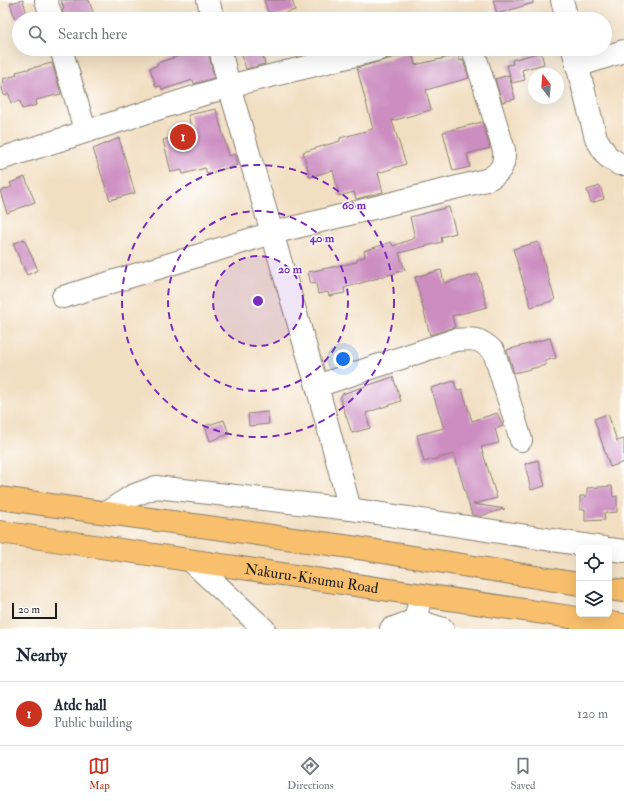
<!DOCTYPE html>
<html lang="en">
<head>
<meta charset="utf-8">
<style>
  body { margin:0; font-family:"IM FELL Double Pica",serif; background:#f6f6f7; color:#1f2937 }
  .controls { position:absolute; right:12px; bottom:12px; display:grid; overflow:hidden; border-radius:6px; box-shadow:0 4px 16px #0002 }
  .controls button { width:36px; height:36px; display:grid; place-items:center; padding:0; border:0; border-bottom:1px solid #e0e1e3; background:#fff; color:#1f2937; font:20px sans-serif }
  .compass { position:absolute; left:528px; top:68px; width:36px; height:36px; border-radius:50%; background:#fff; box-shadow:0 4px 16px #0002; rotate:344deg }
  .scale { position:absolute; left:12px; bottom:10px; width:45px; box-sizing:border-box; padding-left:4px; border:2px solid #1c1c1c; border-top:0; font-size:11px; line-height:14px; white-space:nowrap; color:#1c1c1c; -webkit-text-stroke:3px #fff; paint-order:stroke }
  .you { position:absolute; left:343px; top:359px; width:14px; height:14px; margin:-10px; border:3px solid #fff; border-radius:50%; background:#1a73e8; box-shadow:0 0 0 6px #1a73e833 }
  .badge { display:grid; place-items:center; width:26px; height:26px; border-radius:50%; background:#c8321e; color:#fff; font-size:13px; font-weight:700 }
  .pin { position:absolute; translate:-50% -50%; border:2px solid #fff; box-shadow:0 1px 4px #0006 }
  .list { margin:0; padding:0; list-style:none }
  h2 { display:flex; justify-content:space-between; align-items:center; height:52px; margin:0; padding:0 16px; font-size:17px }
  h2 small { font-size:13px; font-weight:400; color:#747a83 }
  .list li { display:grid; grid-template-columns:26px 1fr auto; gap:12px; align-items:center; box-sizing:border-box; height:64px; padding:0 16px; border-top:1px solid #e0e1e3 }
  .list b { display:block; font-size:15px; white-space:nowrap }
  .list p { margin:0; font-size:13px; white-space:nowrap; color:#747a83 }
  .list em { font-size:13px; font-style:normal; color:#747a83 }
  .icon { flex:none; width:22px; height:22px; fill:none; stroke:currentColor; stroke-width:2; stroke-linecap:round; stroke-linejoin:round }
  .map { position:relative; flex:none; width:624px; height:629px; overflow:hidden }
  .search { position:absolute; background:#fff; box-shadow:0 4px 16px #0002; left:12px; right:12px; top:12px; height:44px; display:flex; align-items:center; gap:10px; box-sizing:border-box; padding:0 14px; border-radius:22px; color:#747a83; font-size:15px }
  .sheet { height:116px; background:#fff }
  nav { display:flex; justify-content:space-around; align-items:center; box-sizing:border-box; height:56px; border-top:1px solid #e0e1e3; background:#fff; font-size:11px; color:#747a83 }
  nav a { display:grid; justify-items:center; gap:2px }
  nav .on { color:#c8321e }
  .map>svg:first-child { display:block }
  .building { fill:#cc8ec1 }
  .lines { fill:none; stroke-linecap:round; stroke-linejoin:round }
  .minor-casing { stroke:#877e6f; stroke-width:24 }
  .highway-casing { stroke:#877e6f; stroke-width:24 }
  .minor { stroke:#fff; stroke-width:22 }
  .highway { stroke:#f8bf6c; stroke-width:22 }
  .ring { fill:none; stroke:#7b2cbf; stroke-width:2; stroke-dasharray:7 5 }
  .labels { text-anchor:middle; stroke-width:3; stroke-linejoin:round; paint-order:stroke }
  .street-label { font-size:15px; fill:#1c1c1c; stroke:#fff }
  .centre { fill:#7b2cbf; stroke:#fff; stroke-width:2 }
  .ring-label { font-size:12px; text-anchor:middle; font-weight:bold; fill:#7b2cbf; stroke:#fff; stroke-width:3; stroke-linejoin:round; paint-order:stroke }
</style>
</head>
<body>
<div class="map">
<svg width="624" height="629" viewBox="0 0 624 629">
  <rect width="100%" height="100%" fill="#fff"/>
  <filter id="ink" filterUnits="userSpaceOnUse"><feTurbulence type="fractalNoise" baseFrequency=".025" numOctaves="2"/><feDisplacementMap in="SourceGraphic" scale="8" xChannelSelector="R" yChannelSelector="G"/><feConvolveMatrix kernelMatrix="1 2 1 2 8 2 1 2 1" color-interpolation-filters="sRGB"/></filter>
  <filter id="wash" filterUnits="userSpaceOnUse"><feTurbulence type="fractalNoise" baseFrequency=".012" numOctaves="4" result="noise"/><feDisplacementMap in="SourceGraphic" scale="16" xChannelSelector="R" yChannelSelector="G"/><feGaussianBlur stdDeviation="0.9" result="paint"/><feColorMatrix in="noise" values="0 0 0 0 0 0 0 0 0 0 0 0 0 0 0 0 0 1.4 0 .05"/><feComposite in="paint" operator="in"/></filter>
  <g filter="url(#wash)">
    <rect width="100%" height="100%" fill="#f2dfc2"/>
    <g id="blocks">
      <g class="building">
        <polygon points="23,0 27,15 15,19 10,3"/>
        <polygon points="61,0 89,0 95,19 64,19 62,10 64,9"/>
        <polygon points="264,0 292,0 295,10 270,18"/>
        <polygon points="493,0 533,0 533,3 497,14"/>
        <polygon points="200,49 208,49 214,78 194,84 193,80 162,90 161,86 156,87 150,68 158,65 157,63"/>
        <polygon points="240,49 261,49 265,64 246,69"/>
        <polygon points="412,52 415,65 458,55 460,61 463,60 469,78 426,90 431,110 392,121 406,164 378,173 383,192 356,199 354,192 339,196 333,170 310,177 303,152 340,141 340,138 373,129 357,68"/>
        <polygon points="541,52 544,64 522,70 525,80 512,83 507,65 513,64 512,60"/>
        <polygon points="52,63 61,94 36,100 37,105 22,109 20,101 11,103 9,94 4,96 1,84 4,83 3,79 17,75 16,72"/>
        <polygon points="509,75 515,99 502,102 495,79"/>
        <polygon points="216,109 229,156 235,154 238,165 207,174 205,168 183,174 182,170 171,172 163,140 193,133 188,115"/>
        <polygon points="482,122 490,148 467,154 470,167 453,171 443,132"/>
        <polygon points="119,138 135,193 110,200 93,149"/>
        <polygon points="25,177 35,202 7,213 0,191 12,187 10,183"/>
        <polygon points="600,186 604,199 591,203 587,190"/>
        <polygon points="449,207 456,233 441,237 442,242 399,253 405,270 344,288 345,293 329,296 328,292 318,294 316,283 311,284 308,272 357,262 357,259 365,257 364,251 391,242 393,246 415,238 410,217"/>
        <polygon points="24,239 38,270 27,275 13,244"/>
        <polygon points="538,242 555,300 531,307 513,249"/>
        <polygon points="441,270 444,283 478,274 487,307 452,316 455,327 430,335 415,277"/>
        <polygon points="550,338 556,358 545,361 546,365 514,373 507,350"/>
        <polygon points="393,377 401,401 366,413 370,428 352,433 340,399 342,394"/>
        <polygon points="454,381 457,391 462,389 472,421 497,413 503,426 495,429 499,443 481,447 497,498 473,504 505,509 480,516 472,515 454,454 424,462 417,435 444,428 431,388"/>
        <polygon points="268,412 269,424 249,426 248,414"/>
        <polygon points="608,414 617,441 624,439 624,462 610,467 594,419"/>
        <polygon points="224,420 229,434 210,441 205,426"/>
        <polygon points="538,460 545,486 531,490 525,464"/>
        <polygon points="612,486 613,497 617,496 617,512 604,513 605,520 585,521 585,509 580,510 580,496 587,496 587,488"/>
      </g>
    </g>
  </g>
  <g filter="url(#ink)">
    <use href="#blocks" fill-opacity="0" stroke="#877e6f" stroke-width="1"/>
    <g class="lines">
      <g class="minor-casing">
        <g id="minor">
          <polyline points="46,0 52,19"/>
          <polyline points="208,0 213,19"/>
          <polyline points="562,0 567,19"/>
          <polyline points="61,49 85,130"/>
          <polyline points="220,49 229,86 317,386 350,509"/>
          <polyline points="573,49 596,138 607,156 619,164 624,164"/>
          <polyline points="577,66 624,51"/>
          <polyline points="0,159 229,86 380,49"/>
          <path d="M63 297 272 233 486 180C500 174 505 166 504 150L473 49"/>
          <path d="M317 386 455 340C474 338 480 338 494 352L521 440"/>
          <polyline points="107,512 132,496 156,487 350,509 604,548"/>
          <polyline points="609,549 624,551"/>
          <polyline points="191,561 264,629"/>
          <polyline points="421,596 415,620 443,629"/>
          <polyline points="391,629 415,620"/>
        </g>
      </g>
      <g class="highway-casing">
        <g id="highway">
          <polyline points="0,498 358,548 579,584"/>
          <path id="s1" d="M0 532 624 625"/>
          <polyline points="609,589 624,591"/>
        </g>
      </g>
      <use href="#minor" class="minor"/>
      <use href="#highway" class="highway"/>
    </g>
  </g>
  <circle cx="258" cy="301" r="45" fill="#7b2cbf" fill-opacity=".12"/>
  <g class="ring">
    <circle cx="258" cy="301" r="45"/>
    <circle cx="258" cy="301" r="90"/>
    <circle cx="258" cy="301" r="136"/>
  </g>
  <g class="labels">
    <g class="street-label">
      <text dy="5" stroke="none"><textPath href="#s1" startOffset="315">Nakuru-Kisumu Road</textPath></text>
    </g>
  </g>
  <circle cx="258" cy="301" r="6" class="centre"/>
  <g class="ring-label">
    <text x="354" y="209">60 m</text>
    <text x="322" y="242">40 m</text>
    <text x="290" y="273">20 m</text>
  </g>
</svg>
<div class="controls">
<button><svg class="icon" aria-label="locate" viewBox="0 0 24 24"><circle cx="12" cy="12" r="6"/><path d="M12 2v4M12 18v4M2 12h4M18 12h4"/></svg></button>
<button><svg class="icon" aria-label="layers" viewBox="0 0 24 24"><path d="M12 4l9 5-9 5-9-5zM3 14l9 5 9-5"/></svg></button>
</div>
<svg class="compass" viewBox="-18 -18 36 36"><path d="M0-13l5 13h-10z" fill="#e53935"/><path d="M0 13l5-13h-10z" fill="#747a83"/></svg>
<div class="scale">20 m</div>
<div class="you"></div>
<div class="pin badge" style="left:183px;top:137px">1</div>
<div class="search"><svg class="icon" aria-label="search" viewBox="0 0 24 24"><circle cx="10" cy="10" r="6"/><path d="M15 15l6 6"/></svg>Search here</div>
</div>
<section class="sheet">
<h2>Nearby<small></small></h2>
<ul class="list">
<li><span class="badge">1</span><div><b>Atdc hall</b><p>Public building</p></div><em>120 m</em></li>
</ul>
</section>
<nav>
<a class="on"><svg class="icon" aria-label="map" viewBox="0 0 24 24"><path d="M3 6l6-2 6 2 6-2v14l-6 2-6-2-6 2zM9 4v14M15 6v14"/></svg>Map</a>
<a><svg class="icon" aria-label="directions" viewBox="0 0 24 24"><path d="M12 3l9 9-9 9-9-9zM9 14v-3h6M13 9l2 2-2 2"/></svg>Directions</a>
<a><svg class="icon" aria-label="saved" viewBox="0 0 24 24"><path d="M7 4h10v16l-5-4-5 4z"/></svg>Saved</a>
</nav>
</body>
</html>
